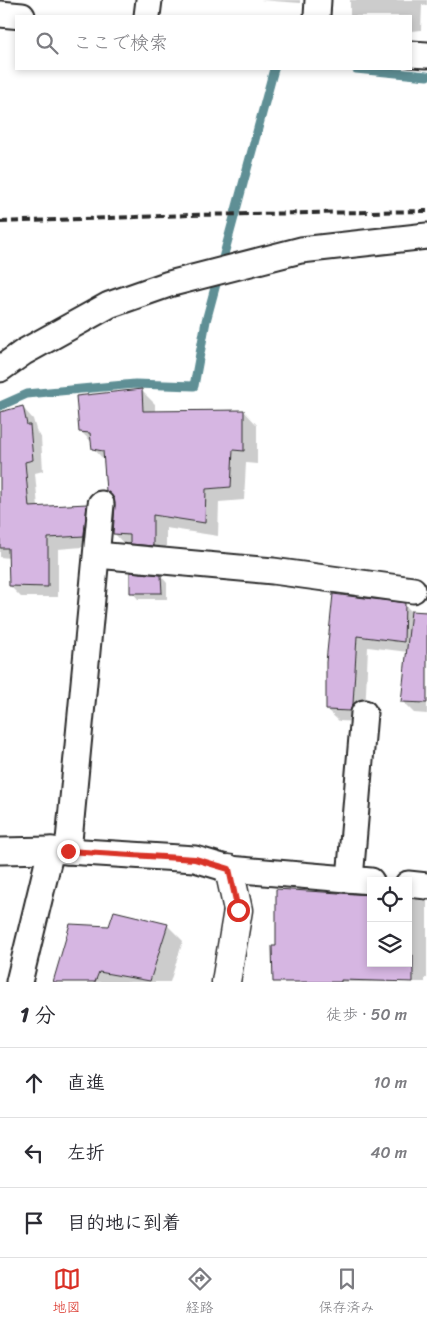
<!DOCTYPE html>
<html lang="ja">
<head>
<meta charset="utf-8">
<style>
  body { margin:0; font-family:Sriracha,"Klee One",sans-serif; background:#f2f2f3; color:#2b2b33 }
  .controls { position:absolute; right:15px; bottom:15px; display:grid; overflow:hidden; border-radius:0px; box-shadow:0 2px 8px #0003 }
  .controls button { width:45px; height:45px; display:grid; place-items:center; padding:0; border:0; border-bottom:1px solid #e1e1e2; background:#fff; color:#2b2b33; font:25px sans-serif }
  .stop { position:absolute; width:15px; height:15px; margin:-11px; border:4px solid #d93025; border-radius:50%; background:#fff }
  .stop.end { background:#d93025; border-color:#fff; box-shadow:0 1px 5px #0008 }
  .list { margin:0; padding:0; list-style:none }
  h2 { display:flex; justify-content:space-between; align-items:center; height:65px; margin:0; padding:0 20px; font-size:21px }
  h2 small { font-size:16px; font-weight:400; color:#7c7c81 }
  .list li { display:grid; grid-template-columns:32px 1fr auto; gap:15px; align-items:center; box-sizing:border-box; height:70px; padding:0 20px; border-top:1px solid #e1e1e2 }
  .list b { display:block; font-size:19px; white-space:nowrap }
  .list em { font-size:16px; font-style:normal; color:#7c7c81 }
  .icon { flex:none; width:28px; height:28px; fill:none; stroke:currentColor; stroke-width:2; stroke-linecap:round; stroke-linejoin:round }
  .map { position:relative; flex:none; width:427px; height:982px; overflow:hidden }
  .search { position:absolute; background:#fff; box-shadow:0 2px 8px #0003; left:15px; right:15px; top:15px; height:55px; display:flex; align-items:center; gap:12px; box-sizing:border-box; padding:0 18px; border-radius:0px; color:#7c7c81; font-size:19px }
  .sheet { height:275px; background:#fff }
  nav { display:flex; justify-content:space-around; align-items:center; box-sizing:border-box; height:70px; border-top:1px solid #e1e1e2; background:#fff; font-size:14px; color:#7c7c81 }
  nav a { display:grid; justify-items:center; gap:2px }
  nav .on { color:#d93025 }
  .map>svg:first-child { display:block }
  .shadow { fill:#0003 }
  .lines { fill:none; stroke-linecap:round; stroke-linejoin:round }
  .stream { stroke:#5f8f95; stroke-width:9 }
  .building { fill:#d6b6e2; stroke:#2b2b2b }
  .minor-casing { stroke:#2b2b2b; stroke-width:29 }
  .tertiary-casing { stroke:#2b2b2b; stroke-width:31 }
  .minor { stroke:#fff; stroke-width:25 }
  .tertiary { stroke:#fff; stroke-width:28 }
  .rail { stroke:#2b2b2b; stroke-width:4; stroke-dasharray:8 4; stroke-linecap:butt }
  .route { stroke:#d93025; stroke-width:6 }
</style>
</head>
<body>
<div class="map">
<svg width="427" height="982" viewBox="0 0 427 982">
  <rect width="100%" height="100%" fill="#fff"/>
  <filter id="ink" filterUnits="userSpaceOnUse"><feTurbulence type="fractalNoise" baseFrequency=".02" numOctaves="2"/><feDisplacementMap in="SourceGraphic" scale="10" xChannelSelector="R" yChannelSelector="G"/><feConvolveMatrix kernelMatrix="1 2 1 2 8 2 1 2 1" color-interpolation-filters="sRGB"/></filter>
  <g filter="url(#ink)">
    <g class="shadow">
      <polygon points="260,0 300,0 300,3"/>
      <polygon points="350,0 427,0 427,6 422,5 421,30 411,31 411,16 350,16"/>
      <polygon points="141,390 155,404 155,412 244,411 257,425 257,464 246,463 244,500 219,502 218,536 166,528 166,559 127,547 114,533 117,505 105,461 93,448 93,443 80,431"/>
      <polygon points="23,408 33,419 37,433 41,437 43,471 35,473 38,507 86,505 97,516 94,546 58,549 58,597 21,597 10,586 10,558 0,557 0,413"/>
      <polygon points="161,576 167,583 167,599 138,599 132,592"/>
      <polygon points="334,595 405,605 416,616 427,644 427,714 414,713 402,701 408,652 368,647 365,716 362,722 339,721 327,710"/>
      <polygon points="408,899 427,901 427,978 425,978 425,982 275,982 371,963 408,963"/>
      <polygon points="167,925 183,941 170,982 55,982 110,927"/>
    </g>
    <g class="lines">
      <g class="stream">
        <polyline points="356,69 427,76"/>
        <polyline points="0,406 27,394 135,384 194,386 206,321 274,69"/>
      </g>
    </g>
    <g class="building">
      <polygon points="142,389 143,411 244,410 244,451 233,450 231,487 206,489 205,523 153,515 153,546 130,544 130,535 113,534 115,505 114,498 106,491 103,451 92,449 90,433 79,432 76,396"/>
      <polygon points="23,406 27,425 30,425 33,460 25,462 29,507 87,504 84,536 48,538 48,587 9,586 8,548 0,548 0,412"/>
      <polygon points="130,572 161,575 162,593 130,593"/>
      <polygon points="333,594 405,603 404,642 357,636 353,704 350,711 326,710 326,662"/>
      <polygon points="411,611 427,612 427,703 401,702"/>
      <polygon points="276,889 371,895 371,963 408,963 408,955 413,955 413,982 341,980 341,982 273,982 272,946 276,946"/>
      <polygon points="114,911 168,924 150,981 99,972 95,982 53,982 70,924 109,926"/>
    </g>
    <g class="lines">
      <g class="minor-casing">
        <g id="minor">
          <polyline points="0,14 22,16"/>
          <polyline points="147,16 149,0"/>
          <polyline points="317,16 318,0"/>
          <polyline points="411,54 427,55"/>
          <polyline points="0,369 24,352 109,305 169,284 301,250 427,236"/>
          <polyline points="97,555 273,571 413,590"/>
          <polyline points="0,851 51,850 195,859 229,869 371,881"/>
          <polyline points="68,851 101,504"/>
          <polyline points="350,879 364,713"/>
          <polyline points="408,884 427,886"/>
          <polyline points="19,982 51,850"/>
        </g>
      </g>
      <g class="tertiary-casing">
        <polyline id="tertiary" points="226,982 238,910 229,869"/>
      </g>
      <use href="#minor" class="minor"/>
      <use href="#tertiary" class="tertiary"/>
      <polyline class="rail" points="0,222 191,215 427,211"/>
    </g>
  </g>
  <g class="lines" filter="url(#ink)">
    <polyline class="route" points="68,851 195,859 229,869 238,910"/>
  </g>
</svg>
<div class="controls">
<button><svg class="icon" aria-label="locate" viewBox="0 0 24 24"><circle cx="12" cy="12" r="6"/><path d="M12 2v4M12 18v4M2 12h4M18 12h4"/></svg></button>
<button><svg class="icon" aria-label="layers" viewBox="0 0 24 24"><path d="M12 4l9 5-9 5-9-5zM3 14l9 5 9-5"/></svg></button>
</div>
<div class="stop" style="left:238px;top:910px"></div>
<div class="stop end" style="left:68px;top:851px"></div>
<div class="search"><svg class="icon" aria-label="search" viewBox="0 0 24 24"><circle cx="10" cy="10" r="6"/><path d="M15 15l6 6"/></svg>ここで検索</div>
</div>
<section class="sheet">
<h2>1 分<small>徒歩 · 50 m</small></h2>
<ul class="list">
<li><svg class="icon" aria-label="ahead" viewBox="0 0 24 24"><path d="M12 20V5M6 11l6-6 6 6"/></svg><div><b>直進</b></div><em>10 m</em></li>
<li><svg class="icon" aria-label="left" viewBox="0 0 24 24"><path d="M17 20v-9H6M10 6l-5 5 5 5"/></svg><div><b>左折</b></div><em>40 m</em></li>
<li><svg class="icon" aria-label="arrive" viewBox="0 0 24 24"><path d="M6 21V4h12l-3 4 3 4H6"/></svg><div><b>目的地に到着</b></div></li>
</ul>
</section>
<nav>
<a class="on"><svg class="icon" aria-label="map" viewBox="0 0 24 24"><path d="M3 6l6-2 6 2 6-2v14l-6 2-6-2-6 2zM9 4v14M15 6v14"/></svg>地図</a>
<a><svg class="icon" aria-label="directions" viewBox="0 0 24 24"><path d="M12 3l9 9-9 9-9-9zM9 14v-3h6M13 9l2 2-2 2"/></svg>経路</a>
<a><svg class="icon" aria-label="saved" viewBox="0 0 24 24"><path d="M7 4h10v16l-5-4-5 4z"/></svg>保存済み</a>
</nav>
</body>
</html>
